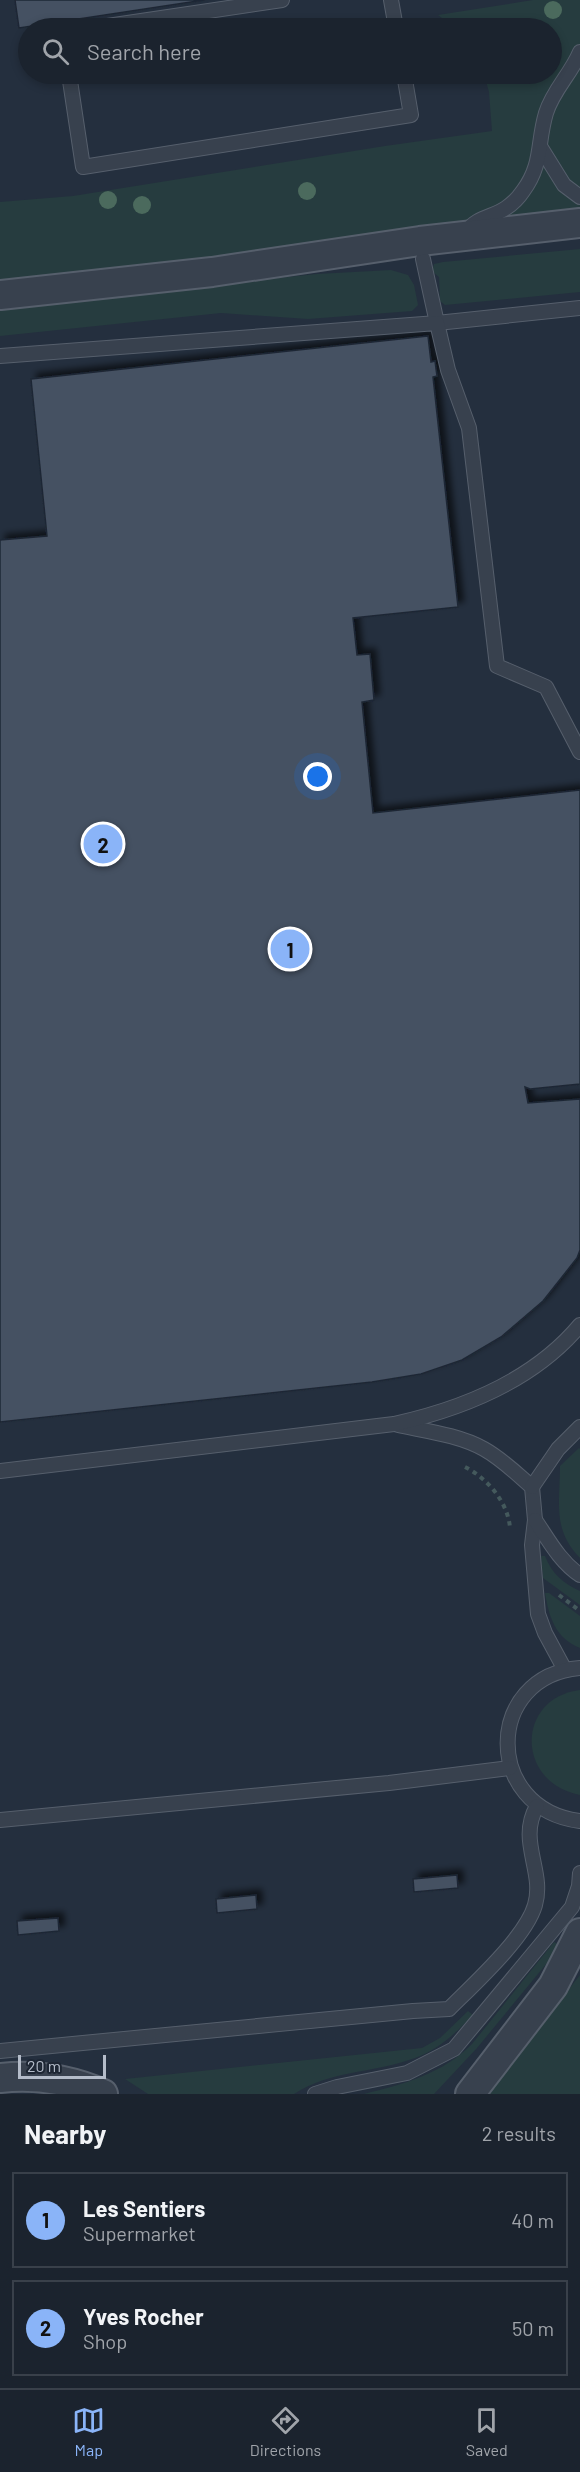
<!DOCTYPE html>
<html lang="en">
<head>
<meta charset="utf-8">
<style>
  body { margin:0; font-family:Barlow,sans-serif; background:#282f3a; color:#f1f3f6 }
  .scale { position:absolute; left:18px; bottom:15px; width:88px; box-sizing:border-box; padding-left:6px; border:3px solid #b4bcc9; border-top:0; font-size:16px; line-height:21px; white-space:nowrap; color:#b4bcc9; -webkit-text-stroke:4px #1d2633; paint-order:stroke }
  .you { position:absolute; left:318px; top:777px; width:21px; height:21px; margin:-15px; border:4px solid #fff; border-radius:50%; background:#1a73e8; box-shadow:0 0 0 9px #1a73e833 }
  .badge { display:grid; place-items:center; width:39px; height:39px; border-radius:50%; background:#8ab4f8; color:#111; font-size:20px; font-weight:700 }
  .pin { position:absolute; translate:-50% -50%; border:3px solid #fff; box-shadow:0 2px 6px #0006 }
  .list { margin:0; padding:0; list-style:none }
  h2 { display:flex; justify-content:space-between; align-items:center; height:78px; margin:0; padding:0 24px; font-size:26px }
  h2 small { font-size:20px; font-weight:400; color:#a0a4aa }
  .list li { display:grid; grid-template-columns:39px 1fr auto; gap:18px; align-items:center; box-sizing:border-box; height:96px; margin:0 12px 12px; padding:0 12px; border:2px solid #39404a; border-radius:0px }
  .list b { display:block; font-size:22px; white-space:nowrap }
  .list p { margin:0; font-size:20px; white-space:nowrap; color:#a0a4aa }
  .list em { font-size:20px; font-style:normal; color:#a0a4aa }
  .icon { flex:none; width:33px; height:33px; fill:none; stroke:currentColor; stroke-width:2; stroke-linecap:round; stroke-linejoin:round }
  .map { position:relative; flex:none; width:580px; height:2094px; overflow:hidden }
  .search { position:absolute; background:#1b232e; box-shadow:0 3px 9px #0003; left:18px; right:18px; top:18px; height:66px; display:flex; align-items:center; gap:15px; box-sizing:border-box; padding:0 21px; border-radius:33px; color:#a0a4aa; font-size:22px }
  .sheet { height:294px; background:#1b232e }
  nav { display:flex; justify-content:space-around; align-items:center; box-sizing:border-box; height:84px; border-top:2px solid #39404a; background:#1b232e; font-size:16px; color:#a0a4aa }
  nav a { display:grid; justify-items:center; gap:3px }
  nav .on { color:#8ab4f8 }
  .map>svg:first-child { display:block }
  .green { fill:#263c3f }
  .building { fill:#455162; stroke:#1f2835; stroke-width:1.5; filter:url(#shadow) }
  .lines { fill:none; stroke-linecap:round; stroke-linejoin:round }
  .service-casing { stroke:#565f6c; stroke-width:16 }
  .minor-casing { stroke:#565f6c; stroke-width:32 }
  .path { stroke:#44595c; stroke-width:4; stroke-dasharray:4.5 4.5; stroke-linecap:butt }
  .service { stroke:#38414e; stroke-width:14 }
  .minor { stroke:#38414e; stroke-width:28 }
  .tree { fill:#4b6a5d }
</style>
</head>
<body>
<div class="map">
<svg width="580" height="2094" viewBox="0 0 580 2094">
  <defs>
    <filter id="shadow"><feDropShadow dx="5.5" dy="-5.5" stdDeviation="3" flood-color="#0009"/></filter>
  </defs>
  <rect width="100%" height="100%" fill="#242f3e"/>
  <g class="green">
    <polygon points="533,0 580,0 580,218 0,283 0,202 73,196 385,146 492,131 489,92 484,74 552,74 552,28 455,28 438,15"/>
    <polygon points="580,249 580,292 445,305 440,301 439,277 432,271 434,264 443,262"/>
    <polygon points="391,270 408,275 414,285 418,305 412,311 308,319 221,313 0,336 0,307 317,274"/>
    <path d="M579 1448 580 1449V1558C552 1529 560 1503 560 1466Z"/>
    <path d="M541 1556H545C552 1574 563 1583 580 1591V1605L543 1578Z"/>
    <path d="M545 1593H549L580 1616V1648C555 1638 549 1617 545 1593Z"/>
    <path d="M580 1690V1795C515 1782 516 1698 580 1690Z"/>
    <path d="M554 1942 561 1946 477 2048 434 2094H364C404 2084 442 2074 472 2044Z"/>
    <polygon points="580,1975 580,2094 482,2094 526,2044"/>
    <path d="M468 2011 473 2015C454 2035 436 2052 409 2060 371 2073 329 2071 294 2094H148L125 2079 422 2048 440 2038Z"/>
  </g>
  <g class="building">
    <polygon points="15,0 204,0 19,28"/>
    <polygon points="428,336 431,362 435,361 436,369 437,376 433,377 458,607 353,618 357,655 370,654 374,700 362,702 373,813 580,790 580,1084 530,1089 525,1087 528,1103 580,1099 580,1250 577,1258 543,1301 501,1337 462,1360 421,1374 372,1382 0,1422 0,540 47,536 31,379"/>
    <polygon points="457,1875 458,1888 414,1892 413,1879"/>
    <polygon points="256,1895 257,1909 217,1913 216,1899"/>
    <polygon points="58,1918 59,1931 18,1935 17,1921"/>
  </g>
  <g class="lines">
    <g class="service-casing">
      <g id="service">
        <polyline points="391,0 396,28"/>
        <polyline points="94,28 282,0"/>
        <polyline points="69,74 83,167 411,115 404,74"/>
        <polyline points="541,148 564,185 580,197"/>
        <path d="M467 231C477 217 493 217 506 208 512 204 519 197 523 191 543 164 537 143 546 113 553 90 571 74 580 52"/>
        <polyline points="423,259 437,323 580,308"/>
        <polyline points="0,356 437,323 448,370 469,428 497,666 546,687 580,752"/>
        <path d="M398 1425C426 1431 459 1435 484 1449 502 1459 517 1474 532 1487L535 1520 532 1545 538 1614 545 1633 565 1670"/>
        <path d="M0 1471 394 1424C462 1409 534 1380 580 1325"/>
        <polyline points="532,1487 558,1449 580,1427"/>
        <path d="M535 1520C548 1539 560 1562 580 1575"/>
        <path d="M580 1668C484 1676 483 1809 580 1821"/>
        <polyline points="0,1820 389,1783 510,1768"/>
        <path d="M0 2051 413 2011 449 2009C473 1985 526 1937 535 1905 545 1871 517 1841 537 1806"/>
        <polyline points="315,2094 337,2087 407,2073 454,2049 572,1907 579,1886 580,1873"/>
      </g>
    </g>
    <g class="minor-casing">
      <g id="minor">
        <polyline points="0,295 212,272 420,241 580,223"/>
        <path d="M0 2078C37 2074 69 2079 103 2094"/>
        <polyline points="470,2094 553,1986 580,1933"/>
      </g>
    </g>
    <g class="path">
      <path d="M465 1467C487 1478 508 1502 510 1528"/>
      <polyline points="559,1595 580,1611"/>
    </g>
    <use href="#service" class="service"/>
    <use href="#minor" class="minor"/>
  </g>
  <g class="tree">
    <circle cx="553" cy="10" r="9"/>
    <circle cx="307" cy="191" r="9"/>
    <circle cx="108" cy="200" r="9"/>
    <circle cx="142" cy="205" r="9"/>
  </g>
</svg>
<div class="scale">20 m</div>
<div class="you"></div>
<div class="pin badge" style="left:290px;top:949px">1</div>
<div class="pin badge" style="left:103px;top:844px">2</div>
<div class="search"><svg class="icon" aria-label="search" viewBox="0 0 24 24"><circle cx="10" cy="10" r="6"/><path d="M15 15l6 6"/></svg>Search here</div>
</div>
<section class="sheet">
<h2>Nearby<small>2 results</small></h2>
<ul class="list">
<li><span class="badge">1</span><div><b>Les Sentiers</b><p>Supermarket</p></div><em>40 m</em></li>
<li><span class="badge">2</span><div><b>Yves Rocher</b><p>Shop</p></div><em>50 m</em></li>
</ul>
</section>
<nav>
<a class="on"><svg class="icon" aria-label="map" viewBox="0 0 24 24"><path d="M3 6l6-2 6 2 6-2v14l-6 2-6-2-6 2zM9 4v14M15 6v14"/></svg>Map</a>
<a><svg class="icon" aria-label="directions" viewBox="0 0 24 24"><path d="M12 3l9 9-9 9-9-9zM9 14v-3h6M13 9l2 2-2 2"/></svg>Directions</a>
<a><svg class="icon" aria-label="saved" viewBox="0 0 24 24"><path d="M7 4h10v16l-5-4-5 4z"/></svg>Saved</a>
</nav>
</body>
</html>
